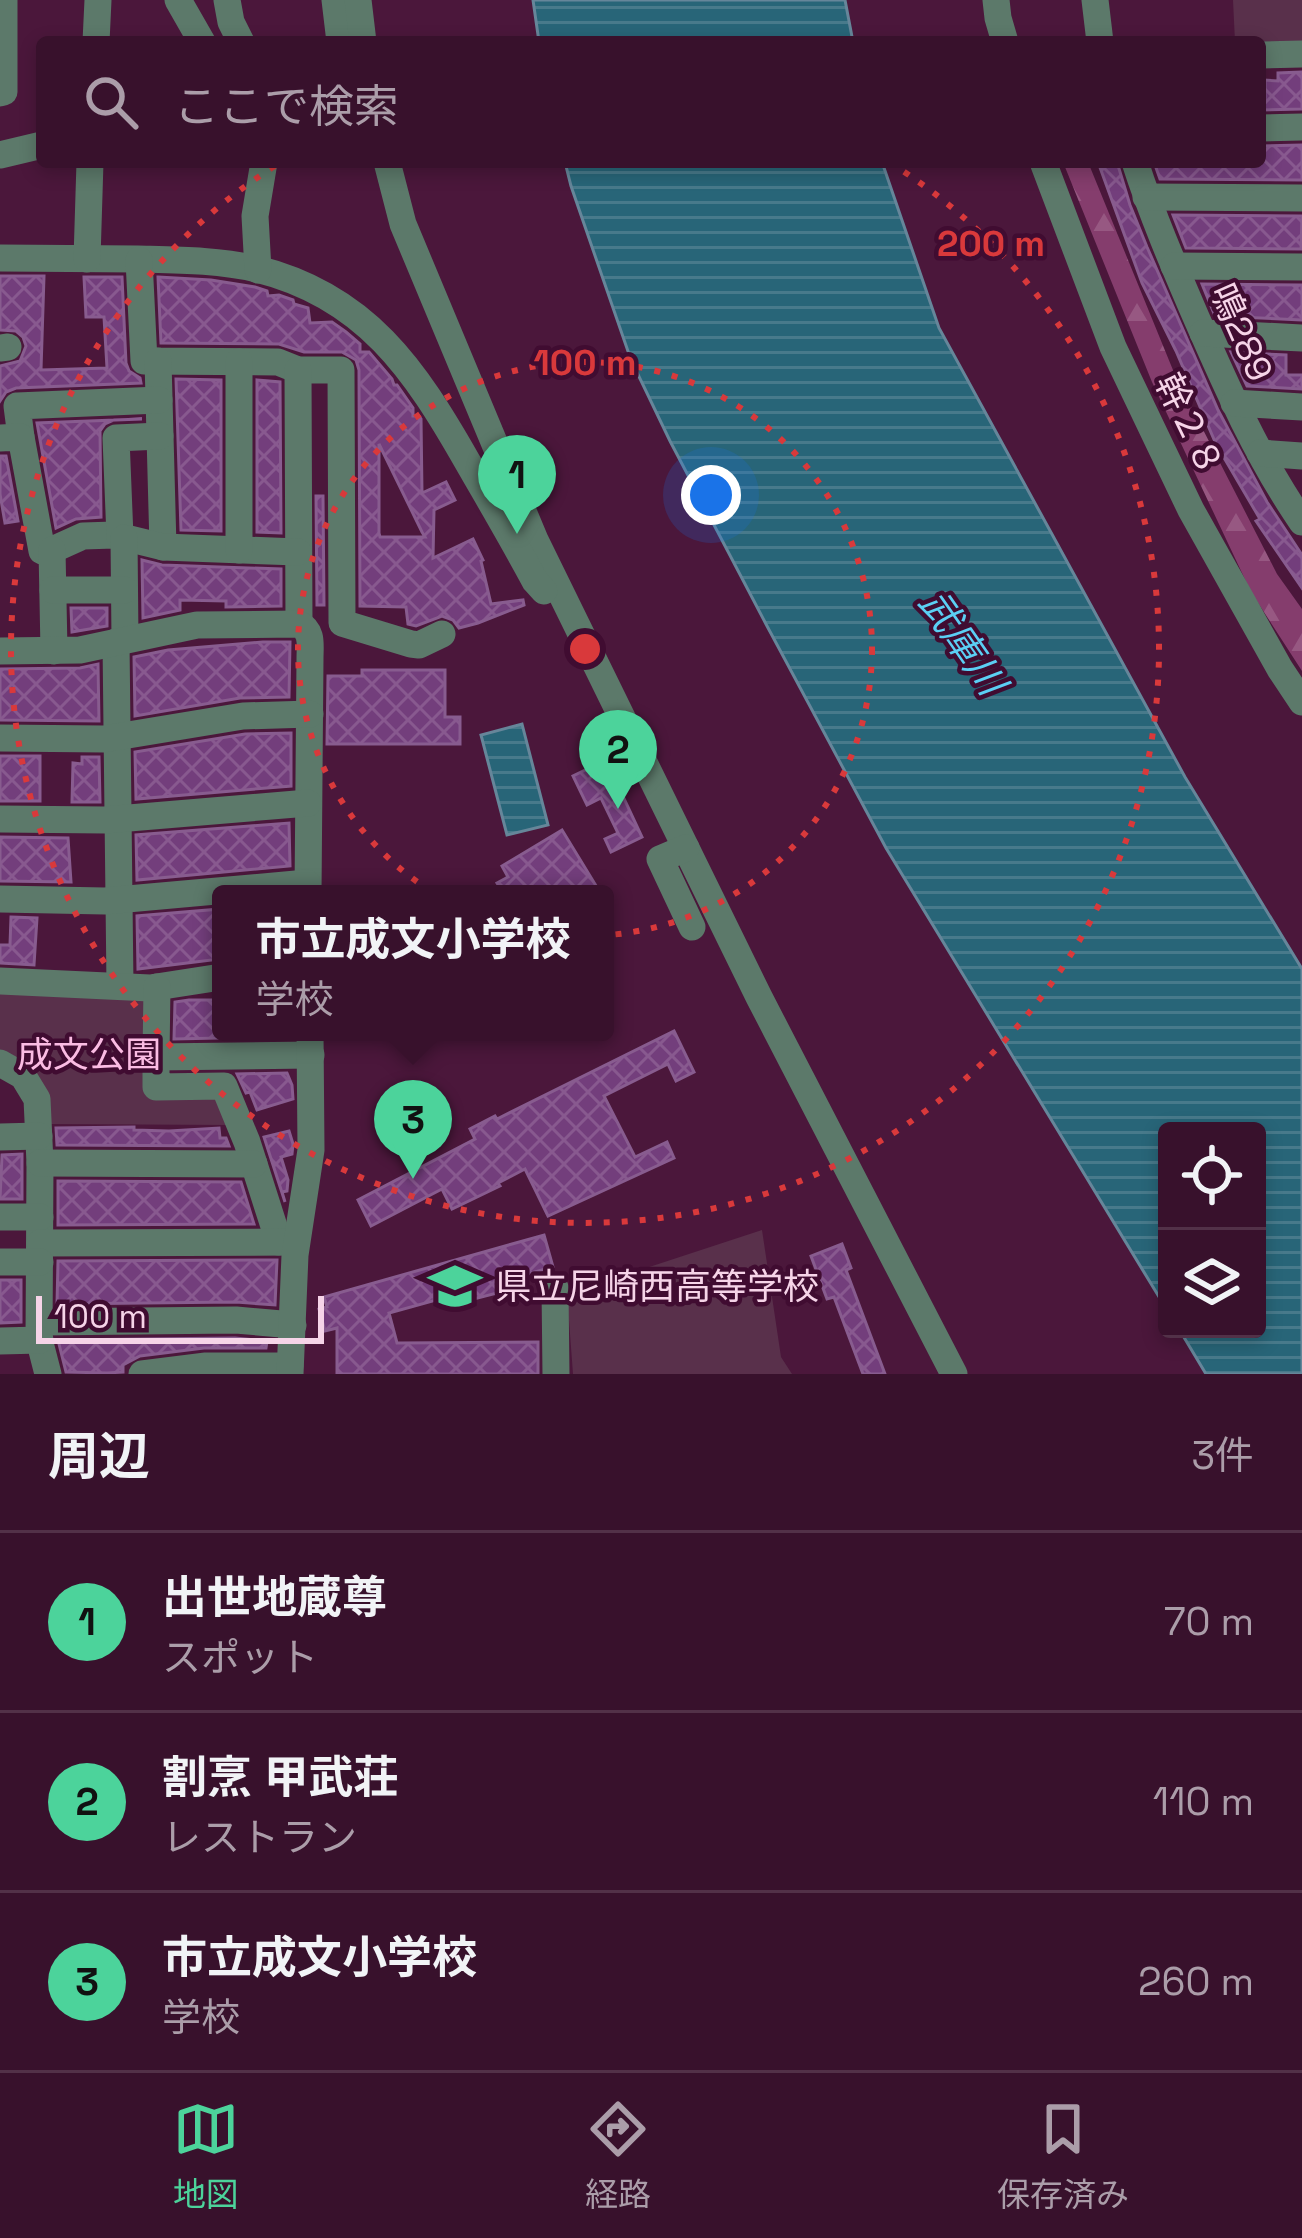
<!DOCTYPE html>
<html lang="ja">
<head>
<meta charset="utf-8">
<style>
  body { margin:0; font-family:"Space Grotesk","Noto Sans JP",sans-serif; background:#431f38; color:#f1f3f6 }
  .controls { position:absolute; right:36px; bottom:36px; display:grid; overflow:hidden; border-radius:12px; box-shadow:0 6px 18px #0003 }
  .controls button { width:108px; height:108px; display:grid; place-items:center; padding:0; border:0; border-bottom:3px solid #523148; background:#38112c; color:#f1f3f6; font:60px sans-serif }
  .scale { position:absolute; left:36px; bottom:30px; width:288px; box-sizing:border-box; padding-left:12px; border:6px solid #f6d4e8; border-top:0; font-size:33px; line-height:42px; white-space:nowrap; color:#f6d4e8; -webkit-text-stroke:9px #400c31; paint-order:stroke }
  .you { position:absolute; left:711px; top:495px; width:42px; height:42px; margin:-30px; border:9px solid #fff; border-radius:50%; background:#1a73e8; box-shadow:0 0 0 18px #1a73e833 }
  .badge { display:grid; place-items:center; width:78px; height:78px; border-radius:50%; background:#4cd39b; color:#111; font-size:39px; font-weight:700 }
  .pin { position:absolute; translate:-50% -99px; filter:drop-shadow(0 3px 6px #0008) }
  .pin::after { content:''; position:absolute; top:63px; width:42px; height:36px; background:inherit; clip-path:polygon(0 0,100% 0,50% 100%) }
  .popup { position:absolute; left:212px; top:885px; width:402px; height:156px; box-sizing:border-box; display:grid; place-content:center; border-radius:12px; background:#38112c; filter:drop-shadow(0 3px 9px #0005); font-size:39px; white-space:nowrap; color:#ab9da9 }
  .popup b { font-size:45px; color:#f1f3f6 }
  .popup::after { content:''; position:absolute; left:50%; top:100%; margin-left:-24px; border:24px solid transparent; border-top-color:#38112c }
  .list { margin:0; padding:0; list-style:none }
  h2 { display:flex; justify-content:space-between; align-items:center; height:156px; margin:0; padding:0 48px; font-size:51px }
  h2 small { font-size:39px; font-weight:400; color:#ab9da9 }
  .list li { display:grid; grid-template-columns:78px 1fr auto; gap:36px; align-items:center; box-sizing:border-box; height:180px; padding:0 48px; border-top:3px solid #523148 }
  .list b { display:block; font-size:45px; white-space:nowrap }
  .list p { margin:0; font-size:39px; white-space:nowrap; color:#ab9da9 }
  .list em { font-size:39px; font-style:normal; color:#ab9da9 }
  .icon { flex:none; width:66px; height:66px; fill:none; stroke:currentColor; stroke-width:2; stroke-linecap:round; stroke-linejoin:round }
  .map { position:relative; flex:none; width:1302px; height:1374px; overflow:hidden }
  .search { position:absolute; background:#38112c; box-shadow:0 6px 18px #0003; left:36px; right:36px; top:36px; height:132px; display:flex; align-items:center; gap:30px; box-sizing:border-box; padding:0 42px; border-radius:12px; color:#ab9da9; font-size:45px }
  .sheet { height:696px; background:#38112c }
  nav { display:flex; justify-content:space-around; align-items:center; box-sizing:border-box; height:168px; border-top:3px solid #523148; background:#38112c; font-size:33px; color:#ab9da9 }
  nav a { display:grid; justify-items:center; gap:6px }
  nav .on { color:#4cd39b }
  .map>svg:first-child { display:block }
  .forest { fill:url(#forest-firs) }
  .park { fill:#59304b }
  .water { fill:url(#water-rules); stroke:#66869a; stroke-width:3 }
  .building { fill:url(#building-cross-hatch); stroke:#885c8f; stroke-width:3; fill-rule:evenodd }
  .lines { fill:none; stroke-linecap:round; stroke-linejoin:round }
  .minor { stroke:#5c796a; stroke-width:27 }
  .ring { fill:none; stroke:#d9393b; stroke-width:6; stroke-dasharray:6 12 }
  .labels { text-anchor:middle; stroke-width:9; stroke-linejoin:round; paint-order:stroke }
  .street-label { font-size:36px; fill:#f6d4e8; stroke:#400c31 }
  .park-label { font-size:36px; fill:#fbbce3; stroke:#400c31 }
  .poi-label { font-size:36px; fill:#f6d4e8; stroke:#400c31; text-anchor:start }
  .water-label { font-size:39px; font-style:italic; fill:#5bcff4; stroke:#400c31 }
  .centre { fill:#d9393b; stroke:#400c31; stroke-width:6 }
  .ring-label { font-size:36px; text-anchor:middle; font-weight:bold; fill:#d9393b; stroke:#400c31; stroke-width:9; stroke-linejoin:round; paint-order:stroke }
</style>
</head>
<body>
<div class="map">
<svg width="1302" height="1374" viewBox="0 0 1302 1374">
  <defs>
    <pattern id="forest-firs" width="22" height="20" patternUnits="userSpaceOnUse" patternTransform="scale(3)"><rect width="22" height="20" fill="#853d6d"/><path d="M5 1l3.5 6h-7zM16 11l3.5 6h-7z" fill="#975882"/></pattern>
    <pattern id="water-rules" width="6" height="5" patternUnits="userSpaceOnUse" patternTransform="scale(3)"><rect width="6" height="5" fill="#286578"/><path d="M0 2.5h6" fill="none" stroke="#487a8b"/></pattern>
    <pattern id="building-cross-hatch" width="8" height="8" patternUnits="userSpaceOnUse" patternTransform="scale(3)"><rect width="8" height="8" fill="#733e7c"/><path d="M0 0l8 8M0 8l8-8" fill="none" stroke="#88598f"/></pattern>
  </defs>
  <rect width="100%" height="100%" fill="#4b173b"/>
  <polygon class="forest" points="1063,162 1088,162 1175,375 1277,574 1302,609 1302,671 1251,592 1152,382"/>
  <g class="park">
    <polygon points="1233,0 1302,0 1302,41 1235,42"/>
    <polygon points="0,988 150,994 151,1093 221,1092 233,1125 46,1124 0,1056"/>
    <polygon points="762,1230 781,1357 792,1374 573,1374 567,1294"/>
  </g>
  <g class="water">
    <polygon points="533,0 845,0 853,42 539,42"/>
    <polygon points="565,162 882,162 939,328 1185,777 1302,969 1302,1374 1206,1374 1179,1329 1257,1329 1257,1131 1167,1131 1167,1310 886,848 767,626 670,441 631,360 571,186"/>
    <polygon points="522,724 548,825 507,835 481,735"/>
  </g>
  <g class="building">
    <polygon points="1302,72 1302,109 1260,110 1260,102 1265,102 1265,80 1278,81 1278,73"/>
    <polygon points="1302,145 1302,180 1160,179 1154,162 1260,164 1260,146"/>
    <polygon points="1098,162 1117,162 1130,205 1147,247 1218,410 1267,502 1302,555 1302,588 1256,521 1260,519 1216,444 1176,351 1142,283"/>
    <polygon points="1173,215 1302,216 1301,249 1186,248"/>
    <polygon points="0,276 44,276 41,370 107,368 104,317 86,317 84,277 122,277 126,363 129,371 140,378 141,383 16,388 6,392 0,401 0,366 20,361 26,346 23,337 16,331 0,330"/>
    <path d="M158 277 211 280 255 287 267 291 268 296 279 295 293 300 294 304 308 308 310 323 332 322 346 332 360 344V352H369L392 379 394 385H397L413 408V416H419L421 419 422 493 446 482 455 500 434 510 433 558 473 539 483 560 481 561 491 604 523 600 524 605 478 623 459 628 453 620 442 616 416 626 408 624 406 607 360 606 359 370 356 360 342 352H304L279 344 161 343ZM379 444 422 532 425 537H380L379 533Z"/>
    <polygon points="1202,284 1302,285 1302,320 1215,316"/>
    <polygon points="1231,352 1286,355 1286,375 1302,375 1302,389 1247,386"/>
    <polygon points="176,379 221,380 221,531 181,530"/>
    <polygon points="257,380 280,382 281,533 257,532"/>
    <polygon points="142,419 114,420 105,424 100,431 101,517 76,519 56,528 37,423"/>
    <polygon points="0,456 6,456 18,521 5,523 0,494"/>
    <polygon points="316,496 323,496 324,605 317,605"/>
    <polygon points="142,560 162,565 281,569 281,606 226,607 226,601 180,600 180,610 143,618"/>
    <polygon points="71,608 107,608 107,626 72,632"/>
    <polygon points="263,642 290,642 289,697 240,698 135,716 134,657 168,650"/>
    <polygon points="98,664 99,721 0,720 0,669 80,668"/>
    <polygon points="362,670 445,670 445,717 460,717 460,744 327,744 328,676 362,676"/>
    <polygon points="291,733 291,786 136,799 135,752 245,734"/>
    <rect x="0" y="756" width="40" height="45"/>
    <polygon points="82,757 99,757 100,802 72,802 73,763 82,764"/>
    <polygon points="606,760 642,837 611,852 605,839 618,833 601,798 587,805 573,776"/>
    <polygon points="289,823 290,866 137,880 136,835"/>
    <polygon points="562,830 601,894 504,894 497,883 508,877 502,866"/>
    <polygon points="0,837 68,838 71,882 0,881"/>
    <polygon points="221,909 221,927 218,928 220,959 138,969 137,916"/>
    <polygon points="11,917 37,918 34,965 0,963 0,945 10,945"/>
    <polygon points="189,1000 221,1000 221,1032 272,1032 274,1037 174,1039 175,1002"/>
    <polygon points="674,1031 694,1072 676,1081 668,1064 604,1096 635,1157 667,1142 674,1158 548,1216 525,1169 498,1183 500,1186 452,1209 442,1189 371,1226 358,1200 475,1139 470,1129 495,1116 497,1119"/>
    <polygon points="287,1073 292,1085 293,1099 257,1110 250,1092 246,1093 237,1074"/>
    <polygon points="134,1127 134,1130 169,1131 219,1128 220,1138 226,1138 229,1146 57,1145 56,1128"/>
    <polygon points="289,1131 293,1144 292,1154 281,1157 288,1180 287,1191 282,1192 285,1202 264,1137"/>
    <polygon points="22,1154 22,1199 0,1199 2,1155"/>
    <polygon points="58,1181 241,1182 254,1224 58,1225"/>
    <polygon points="544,1235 553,1267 498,1282 501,1292 474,1299 472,1290 389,1313 397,1343 538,1342 538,1374 337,1374 337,1328 325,1331 319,1309 327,1307 324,1297"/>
    <polygon points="842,1244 851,1268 846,1270 885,1374 863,1374 834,1297 827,1299 811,1256"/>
    <polygon points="277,1260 275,1305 236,1302 57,1304 58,1261"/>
    <polygon points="0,1280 21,1280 21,1322 0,1323"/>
    <polygon points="235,1338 267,1341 266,1348 204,1348 140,1356 123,1365 123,1372 107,1373 66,1372 58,1340"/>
  </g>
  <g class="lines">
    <g class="minor">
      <polyline points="178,0 202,42"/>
      <polyline points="227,0 231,22 241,42"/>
      <polyline points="335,0 340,42"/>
      <polyline points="358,0 363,42"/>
      <polyline points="996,0 998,18 1005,42"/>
      <polyline points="1095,0 1100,42"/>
      <polyline points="96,42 98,0"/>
      <polyline points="1260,55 1302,54"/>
      <polyline points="0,93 4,92 4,0"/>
      <polyline points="1260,128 1302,127"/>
      <polyline points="0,155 42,145"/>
      <polyline points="387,162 403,224 535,540 759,997 954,1374"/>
      <polyline points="1043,162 1113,347 1191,510 1280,669 1302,702"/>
      <path d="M1135 162C1152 215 1174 266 1196 317 1227 388 1258 458 1302 522"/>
      <polyline points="1146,197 1302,198"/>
      <path d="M0 258C46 258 92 259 138 259 178 260 218 260 257 269 366 296 415 370 467 461 490 501 513 540 535 581L544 591"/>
      <polyline points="87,259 90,162"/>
      <polyline points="139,260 144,361 278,362 298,370 341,370 342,623 411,644 419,645 442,634"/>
      <polyline points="1174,266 1302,267"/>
      <polyline points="258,270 255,216 264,162"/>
      <polyline points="1203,333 1302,338"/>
      <polyline points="0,348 8,347"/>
      <polyline points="158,361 163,547"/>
      <polyline points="298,370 299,624"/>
      <polyline points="1234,403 1302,407"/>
      <polyline points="21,437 17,406 159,400"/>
      <polyline points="0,438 21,437 42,551 52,550 83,536 114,535 163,547 298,552"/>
      <polyline points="1260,453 1302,456"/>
      <polyline points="120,537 116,438 160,436"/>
      <polyline points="124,538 125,640"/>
      <polyline points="52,550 54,651"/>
      <polyline points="239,550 239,362"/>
      <polyline points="53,590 124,590"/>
      <polyline points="116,642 120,986"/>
      <path d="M0 651 80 650 197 625 299 624C313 631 310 645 310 658L308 894"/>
      <polyline points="0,738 104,739 243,716 310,714"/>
      <polyline points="0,819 105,820 308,803"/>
      <polyline points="686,848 660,859 692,927"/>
      <polyline points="0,899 105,901 307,883"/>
      <polyline points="0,981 150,988 221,977"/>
      <polyline points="157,987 156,1057 311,1055"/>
      <polyline points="156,1057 156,1087 224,1086 247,1142 279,1242"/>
      <polyline points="0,1063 23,1076 37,1099 40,1163 39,1339 48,1374"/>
      <polyline points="0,1137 39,1136"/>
      <polyline points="40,1163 254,1164"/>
      <polyline points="0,1217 40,1217"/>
      <polyline points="40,1243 294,1242"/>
      <polyline points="0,1262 40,1262"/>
      <polyline points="555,1288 556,1374"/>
      <polyline points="40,1322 236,1320 293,1325"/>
      <polyline points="0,1341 40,1340"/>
      <polyline points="142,1374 206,1366 290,1366"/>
      <polyline points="290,1374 295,1255 311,1150 310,1032"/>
    </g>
  </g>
  <g class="ring">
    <circle cx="585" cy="649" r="287"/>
    <path d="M889 162A574 574 0 1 1 281 162"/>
  </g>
  <defs>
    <g id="school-bare" transform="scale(4.14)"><path d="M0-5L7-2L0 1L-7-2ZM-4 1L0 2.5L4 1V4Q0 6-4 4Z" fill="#4cd39b" stroke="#400c31" stroke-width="2.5" paint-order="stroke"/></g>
  </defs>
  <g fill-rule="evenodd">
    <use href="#school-bare" x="455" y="1286"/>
  </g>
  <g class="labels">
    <g class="street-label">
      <text transform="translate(1242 332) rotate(66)" y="13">鳴289</text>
      <text transform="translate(1190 424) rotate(64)" y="13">幹２８</text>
    </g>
    <g class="park-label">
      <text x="89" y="1067">成文公園</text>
    </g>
    <g class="poi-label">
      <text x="495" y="1299">県立尼崎西高等学校</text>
    </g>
    <g class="water-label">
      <text transform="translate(963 642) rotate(55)" y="14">武庫川</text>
    </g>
  </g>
  <circle cx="585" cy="649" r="18" class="centre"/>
  <g class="ring-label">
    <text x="991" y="256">200 m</text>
    <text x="585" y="375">100 m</text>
  </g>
</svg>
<div class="controls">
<button><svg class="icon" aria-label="locate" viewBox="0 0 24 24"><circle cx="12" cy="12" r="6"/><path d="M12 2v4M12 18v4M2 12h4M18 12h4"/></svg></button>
<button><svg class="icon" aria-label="layers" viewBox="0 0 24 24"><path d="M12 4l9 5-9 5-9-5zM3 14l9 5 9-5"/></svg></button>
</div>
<div class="scale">100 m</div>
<div class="you"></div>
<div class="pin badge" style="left:517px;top:534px">1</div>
<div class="pin badge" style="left:618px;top:809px">2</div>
<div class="pin badge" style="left:413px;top:1179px">3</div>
<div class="popup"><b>市立成文小学校</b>学校</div>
<div class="search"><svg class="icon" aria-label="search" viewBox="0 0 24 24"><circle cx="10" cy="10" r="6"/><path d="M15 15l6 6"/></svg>ここで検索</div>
</div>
<section class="sheet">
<h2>周辺<small>3件</small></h2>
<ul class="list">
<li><span class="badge">1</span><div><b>出世地蔵尊</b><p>スポット</p></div><em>70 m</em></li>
<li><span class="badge">2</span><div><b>割烹 甲武荘</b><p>レストラン</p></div><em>110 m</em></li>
<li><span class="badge">3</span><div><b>市立成文小学校</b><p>学校</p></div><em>260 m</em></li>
</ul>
</section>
<nav>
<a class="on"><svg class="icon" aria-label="map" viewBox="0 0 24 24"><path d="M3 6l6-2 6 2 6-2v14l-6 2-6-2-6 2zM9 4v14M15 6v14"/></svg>地図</a>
<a><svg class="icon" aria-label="directions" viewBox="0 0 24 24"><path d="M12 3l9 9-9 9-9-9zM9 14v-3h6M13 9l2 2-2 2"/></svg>経路</a>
<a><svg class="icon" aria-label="saved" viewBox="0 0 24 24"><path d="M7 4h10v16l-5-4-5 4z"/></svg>保存済み</a>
</nav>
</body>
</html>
